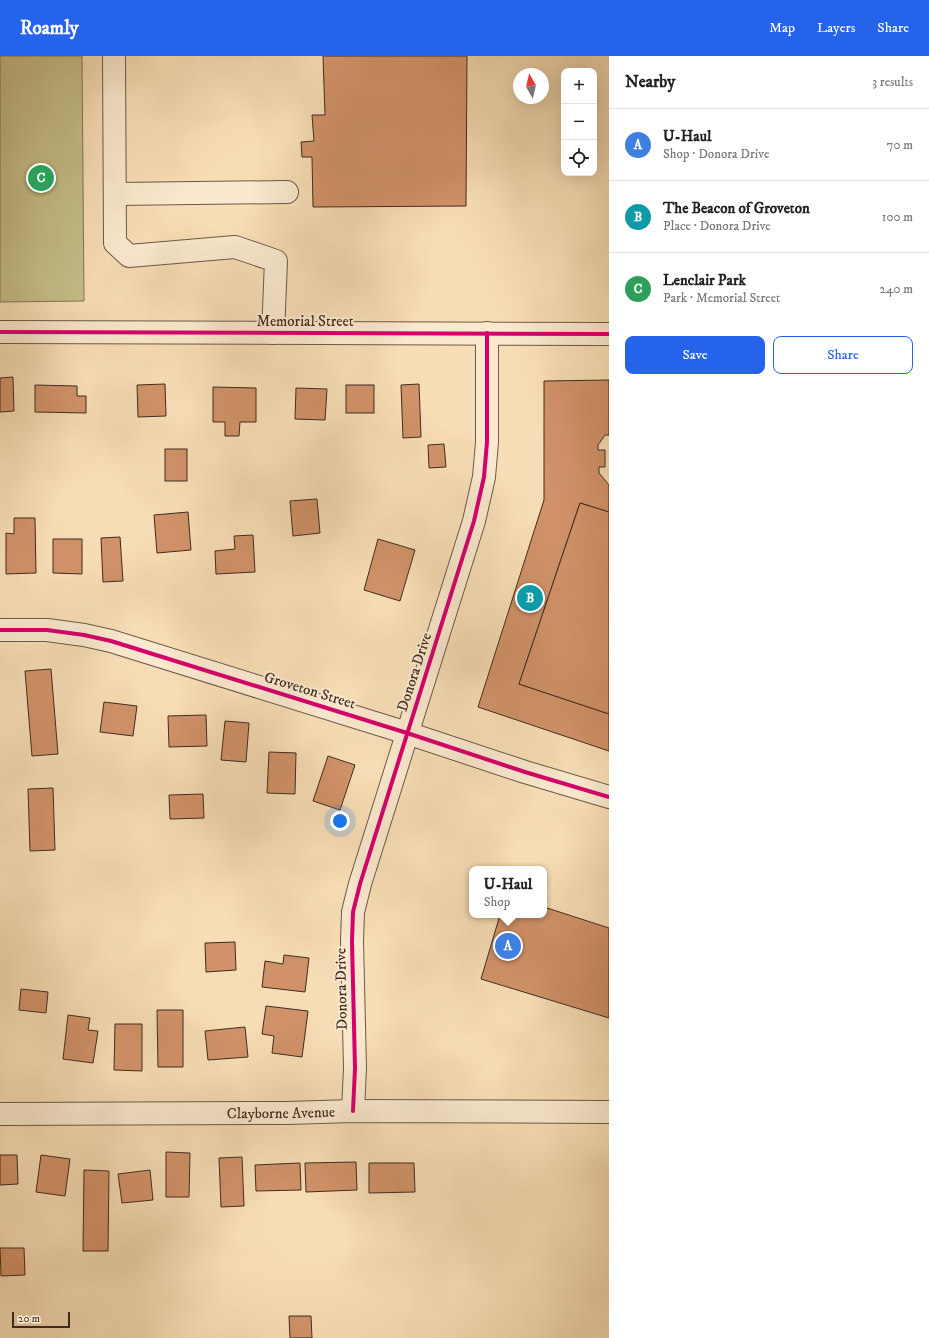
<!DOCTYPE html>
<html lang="en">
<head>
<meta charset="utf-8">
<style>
  body { margin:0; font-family:"IM FELL DW Pica",serif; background:#f2f2f2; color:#222 }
  .controls { position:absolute; right:12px; top:12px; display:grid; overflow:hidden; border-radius:8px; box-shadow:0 4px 16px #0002 }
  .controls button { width:36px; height:36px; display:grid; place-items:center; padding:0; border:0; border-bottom:1px solid #e0e0e0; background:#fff; color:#222; font:20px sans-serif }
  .compass { position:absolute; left:513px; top:12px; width:36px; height:36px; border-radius:50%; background:#fff; box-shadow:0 4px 16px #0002; rotate:352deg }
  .scale { position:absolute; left:12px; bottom:10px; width:58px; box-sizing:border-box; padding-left:4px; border:2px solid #412b20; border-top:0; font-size:11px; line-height:14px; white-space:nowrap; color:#412b20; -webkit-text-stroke:3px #fae9cf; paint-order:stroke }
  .you { position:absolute; left:340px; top:765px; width:14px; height:14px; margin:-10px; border:3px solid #fff; border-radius:50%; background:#1a73e8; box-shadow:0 0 0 6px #1a73e833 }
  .badge { display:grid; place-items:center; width:26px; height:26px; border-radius:50%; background:#2563eb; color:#fff; font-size:13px; font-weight:700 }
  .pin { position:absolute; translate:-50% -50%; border:2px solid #fff; box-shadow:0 1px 4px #0006 }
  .popup { position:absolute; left:469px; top:810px; width:78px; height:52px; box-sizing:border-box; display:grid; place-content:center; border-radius:8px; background:#fff; filter:drop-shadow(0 1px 3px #0005); font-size:13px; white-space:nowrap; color:#767676 }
  .popup b { font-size:15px; color:#222 }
  .popup::after { content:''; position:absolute; left:50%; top:100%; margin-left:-8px; border:8px solid transparent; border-top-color:#fff }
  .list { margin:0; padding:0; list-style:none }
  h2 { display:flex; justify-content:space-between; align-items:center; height:52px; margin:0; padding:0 16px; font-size:17px }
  h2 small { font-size:13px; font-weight:400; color:#767676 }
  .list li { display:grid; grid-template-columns:26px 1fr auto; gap:12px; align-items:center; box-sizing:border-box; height:72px; padding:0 16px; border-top:1px solid #e0e0e0 }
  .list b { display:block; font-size:15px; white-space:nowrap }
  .list p { margin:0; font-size:13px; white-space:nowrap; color:#767676 }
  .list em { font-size:13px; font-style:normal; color:#767676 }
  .actions { display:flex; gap:8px; padding:12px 16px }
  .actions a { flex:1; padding:9px 0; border:1px solid #2563eb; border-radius:8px; text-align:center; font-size:14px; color:#2563eb }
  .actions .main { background:#2563eb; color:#fff }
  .icon { flex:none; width:22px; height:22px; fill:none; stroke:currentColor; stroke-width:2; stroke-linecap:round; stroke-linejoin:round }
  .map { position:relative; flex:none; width:609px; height:1282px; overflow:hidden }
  header { display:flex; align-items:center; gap:24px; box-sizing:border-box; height:56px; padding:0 20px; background:#2563eb; color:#fff }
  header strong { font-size:19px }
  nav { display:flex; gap:22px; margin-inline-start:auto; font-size:14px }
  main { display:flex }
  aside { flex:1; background:#fff }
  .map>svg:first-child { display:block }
  .green { fill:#c5be88; stroke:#837454 }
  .building { fill:#d19269; stroke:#412b20 }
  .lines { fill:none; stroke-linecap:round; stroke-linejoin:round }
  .minor-casing { stroke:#6e5845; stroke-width:24 }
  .minor { stroke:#fae9cf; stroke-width:22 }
  .cycleway-casing { stroke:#fae9cf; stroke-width:6 }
  .cycleway { stroke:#d6006c; stroke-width:4 }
  .labels { text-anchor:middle; stroke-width:4; stroke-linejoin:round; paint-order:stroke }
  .street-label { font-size:15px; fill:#412b20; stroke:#fae9cf }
</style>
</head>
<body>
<header>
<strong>Roamly</strong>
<nav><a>Map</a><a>Layers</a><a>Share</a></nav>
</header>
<main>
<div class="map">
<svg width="609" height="1282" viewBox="0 0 609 1282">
  <rect width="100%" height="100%" fill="#f7ddb5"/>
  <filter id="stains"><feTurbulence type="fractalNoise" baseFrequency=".005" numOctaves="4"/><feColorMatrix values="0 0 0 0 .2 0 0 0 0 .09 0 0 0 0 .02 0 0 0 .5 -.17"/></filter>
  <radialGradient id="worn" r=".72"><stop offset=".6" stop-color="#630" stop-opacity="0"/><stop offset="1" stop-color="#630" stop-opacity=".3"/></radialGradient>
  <polygon class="green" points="0,0 82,0 84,245 0,246"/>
  <g class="building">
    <polygon points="323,0 467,0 466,150 313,151 312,101 302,101 301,86 314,85 312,59 325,59"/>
    <polygon points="13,321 14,355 0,356 0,322"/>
    <polygon points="609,324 609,379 605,379 598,389 598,394 605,394 605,411 599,411 599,417 609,429 609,456 580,447 519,628 609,658 609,695 478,651 544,444 544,325"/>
    <polygon points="165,328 166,360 138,361 137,329"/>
    <polygon points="419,328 421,381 403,382 401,329"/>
    <polygon points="35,329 77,330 77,340 86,340 86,357 35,356"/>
    <rect x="346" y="329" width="28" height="28"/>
    <polygon points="213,331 256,332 256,366 240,366 239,380 225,380 225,366 213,366"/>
    <polygon points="296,332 327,333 325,364 295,363"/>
    <polygon points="444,388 446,411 429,412 428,389"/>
    <rect x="165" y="393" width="22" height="32"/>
    <polygon points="317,443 320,477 293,480 290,445"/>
    <polygon points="580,447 609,456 609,658 519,628"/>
    <polygon points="188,456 191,494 157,497 154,459"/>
    <polygon points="14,462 35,462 36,517 6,518 6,477 14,478"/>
    <polygon points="253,479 255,516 216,518 215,495 235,493 234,480"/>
    <polygon points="120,481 123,525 103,526 101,482"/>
    <polygon points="53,483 82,483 82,518 53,517"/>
    <polygon points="378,483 415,494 400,545 364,534"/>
    <polygon points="51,613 58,698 32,700 25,615"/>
    <polygon points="104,646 137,650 133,680 100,676"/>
    <polygon points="206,659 207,690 169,691 168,660"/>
    <polygon points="225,665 249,667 246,706 221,704"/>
    <polygon points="269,696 296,697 295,738 267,737"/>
    <polygon points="328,700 355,709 340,754 313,745"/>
    <polygon points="53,732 55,794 30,795 28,733"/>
    <polygon points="203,738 204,762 170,763 169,739"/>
    <polygon points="544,851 609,872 609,962 481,923 500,859 544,859"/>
    <polygon points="235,886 236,914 206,916 205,887"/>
    <polygon points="284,899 309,902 305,936 262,931 265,905 283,908"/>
    <polygon points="21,933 48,936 46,957 19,954"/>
    <polygon points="266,950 308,955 302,1001 272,997 274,980 262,978"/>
    <polygon points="157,954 183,954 183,1011 158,1011"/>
    <polygon points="68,959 90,962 88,974 98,975 93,1007 63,1003"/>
    <polygon points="115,968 142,968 142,1015 114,1014"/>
    <polygon points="245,971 248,1001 208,1004 205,975"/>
    <polygon points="166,1096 190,1097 189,1141 166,1141"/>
    <polygon points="0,1099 17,1099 18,1128 0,1129"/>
    <polygon points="41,1099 70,1103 65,1140 36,1136"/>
    <polygon points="242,1101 244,1150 221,1151 219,1102"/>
    <polygon points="356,1106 357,1134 306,1136 305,1107"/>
    <polygon points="300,1107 301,1134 256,1135 255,1109"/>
    <polygon points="369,1107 414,1107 415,1136 369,1137"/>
    <polygon points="84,1114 109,1115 108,1195 83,1195"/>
    <polygon points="150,1114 153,1144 122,1147 118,1118"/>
    <polygon points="0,1192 24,1192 25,1219 1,1220"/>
    <polygon points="289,1260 311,1260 312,1282 290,1282"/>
  </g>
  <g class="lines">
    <g class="minor-casing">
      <g id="minor">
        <polyline points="114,0 115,187 129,200 235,191 276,205 273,277"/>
        <polyline points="115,138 287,136"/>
        <polyline points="0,276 609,278"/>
        <polyline points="0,574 47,574 84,579 111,585 407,677 525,716 609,741"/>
        <polyline points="353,1055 355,1012 352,885 353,856 360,828 474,465 484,421 487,386 487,277"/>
        <path id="s1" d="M0 1058 288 1057 353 1055 609 1056"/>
      </g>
    </g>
    <use href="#minor" class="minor"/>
    <g class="cycleway-casing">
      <g id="cycleway">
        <polyline points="0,276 609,278"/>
        <polyline points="0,574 47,574 84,579 111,585 407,677 525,716 609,741"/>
        <polyline points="353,1055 355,1012 352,885 353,856 360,828 474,465 484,421 487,386 487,277"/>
      </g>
    </g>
    <use href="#cycleway" class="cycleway"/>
  </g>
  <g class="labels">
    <g class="street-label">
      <text x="305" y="270">Memorial Street</text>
      <text transform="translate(414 616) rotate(-72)" y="5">Donora Drive</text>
      <text transform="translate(310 634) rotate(17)" y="5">Groveton Street</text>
      <text transform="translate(341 933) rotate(-91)" y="5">Donora Drive</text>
      <text dy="5" stroke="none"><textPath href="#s1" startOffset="281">Clayborne Avenue</textPath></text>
    </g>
  </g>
  <rect width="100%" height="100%" filter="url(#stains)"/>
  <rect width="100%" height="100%" fill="url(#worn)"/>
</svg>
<div class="controls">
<button>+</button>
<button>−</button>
<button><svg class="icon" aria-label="locate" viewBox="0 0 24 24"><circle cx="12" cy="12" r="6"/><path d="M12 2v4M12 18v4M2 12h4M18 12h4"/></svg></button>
</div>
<svg class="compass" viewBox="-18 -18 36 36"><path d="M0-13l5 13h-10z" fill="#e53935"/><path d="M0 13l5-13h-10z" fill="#767676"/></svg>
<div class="scale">20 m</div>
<div class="you"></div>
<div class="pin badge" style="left:508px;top:890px;background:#3f7fe0">A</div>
<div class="popup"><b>U-Haul</b>Shop</div>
<div class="pin badge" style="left:530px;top:542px;background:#0f9aa8">B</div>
<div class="pin badge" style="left:41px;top:122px;background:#2e9e5b">C</div>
</div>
<aside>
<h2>Nearby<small>3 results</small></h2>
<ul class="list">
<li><span class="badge" style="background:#3f7fe0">A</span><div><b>U-Haul</b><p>Shop · Donora Drive</p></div><em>70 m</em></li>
<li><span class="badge" style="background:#0f9aa8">B</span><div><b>The Beacon of Groveton</b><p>Place · Donora Drive</p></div><em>100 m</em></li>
<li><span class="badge" style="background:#2e9e5b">C</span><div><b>Lenclair Park</b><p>Park · Memorial Street</p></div><em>240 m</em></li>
</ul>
<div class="actions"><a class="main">Save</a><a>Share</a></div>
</aside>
</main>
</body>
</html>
